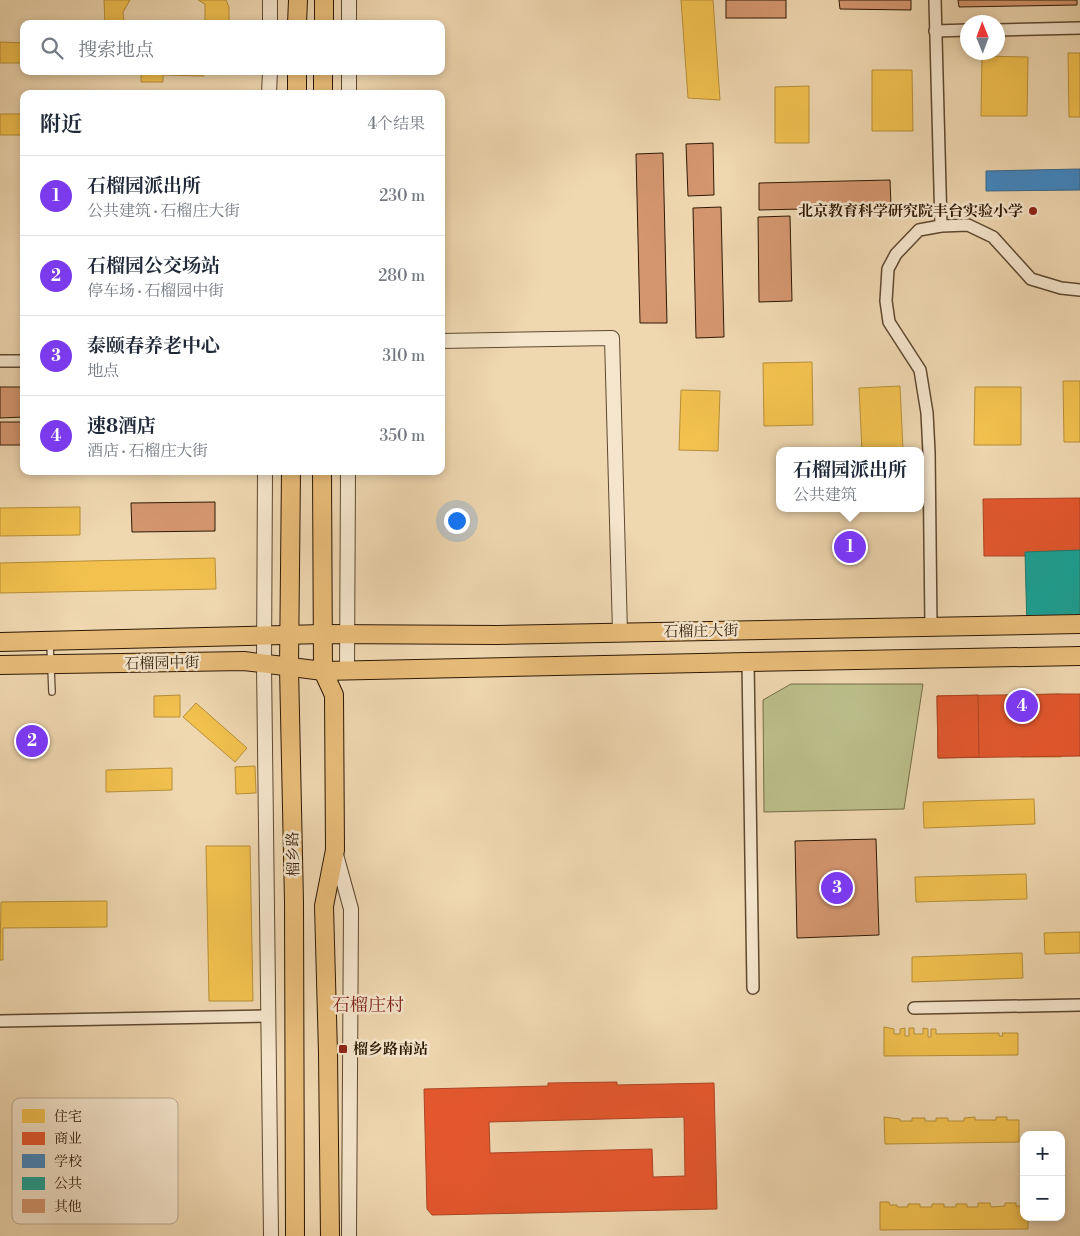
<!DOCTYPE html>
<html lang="zh">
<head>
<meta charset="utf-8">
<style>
  body { margin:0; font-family:"Libre Bodoni","Noto Serif SC",serif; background:#f2f2f3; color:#1f2937 }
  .controls { position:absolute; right:15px; bottom:15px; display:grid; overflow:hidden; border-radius:10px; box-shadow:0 2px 8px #0003 }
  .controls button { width:45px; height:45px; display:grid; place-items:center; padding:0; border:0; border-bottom:1px solid #e0e1e3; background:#fff; color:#1f2937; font:25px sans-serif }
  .compass { position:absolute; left:960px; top:15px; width:45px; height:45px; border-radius:50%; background:#fff; box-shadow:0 2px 8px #0003; rotate:359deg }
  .you { position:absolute; left:456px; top:520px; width:18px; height:18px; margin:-12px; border:4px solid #fff; border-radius:50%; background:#1a73e8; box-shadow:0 0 0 8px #1a73e833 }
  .badge { display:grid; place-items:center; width:32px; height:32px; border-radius:50%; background:#7c3aed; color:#fff; font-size:16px; font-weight:700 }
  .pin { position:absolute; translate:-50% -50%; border:2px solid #fff; box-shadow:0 1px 5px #0006 }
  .popup { position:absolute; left:776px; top:447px; width:148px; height:65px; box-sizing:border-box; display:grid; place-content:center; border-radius:10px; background:#fff; filter:drop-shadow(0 1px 4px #0005); font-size:16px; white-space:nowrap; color:#747a83 }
  .popup b { font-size:19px; color:#1f2937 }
  .popup::after { content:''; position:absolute; left:50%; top:100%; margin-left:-10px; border:10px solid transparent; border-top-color:#fff }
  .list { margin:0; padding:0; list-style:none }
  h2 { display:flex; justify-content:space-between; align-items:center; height:65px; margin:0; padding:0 20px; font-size:21px }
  h2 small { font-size:16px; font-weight:400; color:#747a83 }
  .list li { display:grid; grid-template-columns:32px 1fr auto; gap:15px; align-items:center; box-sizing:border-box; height:80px; padding:0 20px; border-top:1px solid #e0e1e3 }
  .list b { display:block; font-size:19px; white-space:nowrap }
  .list p { margin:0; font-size:16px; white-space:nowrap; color:#747a83 }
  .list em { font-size:16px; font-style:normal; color:#747a83 }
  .icon { flex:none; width:28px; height:28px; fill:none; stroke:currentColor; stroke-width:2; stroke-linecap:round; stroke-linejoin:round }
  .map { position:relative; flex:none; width:1080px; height:1236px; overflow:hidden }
  .search { position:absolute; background:#fff; box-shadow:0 2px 8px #0003; left:20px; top:20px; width:425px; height:55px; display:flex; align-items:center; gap:12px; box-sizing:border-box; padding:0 18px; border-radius:10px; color:#747a83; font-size:19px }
  .panel { position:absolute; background:#fff; box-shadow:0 2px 8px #0003; left:20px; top:90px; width:425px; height:385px; border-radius:10px }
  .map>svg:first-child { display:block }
  .green { fill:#bbbe8a; stroke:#746c48 }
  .homes { fill:#f2c14e; stroke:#b78f38 }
  .shops { fill:#e4572e; stroke:#ad4422; fill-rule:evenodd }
  .schools { fill:#3f88c5; stroke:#3a678b }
  .public { fill:#17a398; stroke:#1e7a6c }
  .building { fill:#d4966f; stroke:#2e1905 }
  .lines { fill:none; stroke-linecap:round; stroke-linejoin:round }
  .service-casing { stroke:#5e4830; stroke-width:8 }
  .minor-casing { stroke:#5e4830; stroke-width:14 }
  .tertiary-casing { stroke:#5e4830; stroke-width:16 }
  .primary-casing { stroke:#2e1905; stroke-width:20 }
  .service { stroke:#f5e5cc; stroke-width:5.5 }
  .minor { stroke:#f5e5cc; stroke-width:11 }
  .tertiary { stroke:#f5e5cc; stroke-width:14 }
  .primary { stroke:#e8bc78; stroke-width:18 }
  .poi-dot { fill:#8f2418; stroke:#f5e5cc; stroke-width:2 }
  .labels { text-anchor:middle; stroke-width:5; stroke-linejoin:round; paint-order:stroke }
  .poi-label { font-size:15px; font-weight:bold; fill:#2e1905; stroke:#f5e5cc; text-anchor:end }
  .street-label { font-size:15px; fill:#2e1905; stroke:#f5e5cc }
  .quarter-label { font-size:18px; fill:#7a1f14; stroke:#f5e5cc }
  .key { fill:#f5e5cc; stroke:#b9a890; stroke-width:1 }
  .key-label { font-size:14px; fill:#2e1905 }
</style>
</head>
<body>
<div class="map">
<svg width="1080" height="1236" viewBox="0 0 1080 1236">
  <rect width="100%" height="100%" fill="#efd7b0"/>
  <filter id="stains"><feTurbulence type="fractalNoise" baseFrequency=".004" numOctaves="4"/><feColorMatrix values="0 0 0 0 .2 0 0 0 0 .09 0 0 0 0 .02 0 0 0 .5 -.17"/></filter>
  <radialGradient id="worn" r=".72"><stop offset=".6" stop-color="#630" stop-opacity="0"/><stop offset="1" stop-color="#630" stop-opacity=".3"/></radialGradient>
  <polygon class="green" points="791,684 923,684 904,809 764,812 763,700"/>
  <g class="homes">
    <polygon points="104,0 130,0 123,12 124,24 105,24"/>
    <polygon points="198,0 226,0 229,7 229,24 205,24 205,4"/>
    <polygon points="681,0 713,0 720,100 688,98"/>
    <polygon points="0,42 24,43 24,63 0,63"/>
    <polygon points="1068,53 1080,53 1080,117 1069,117"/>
    <polygon points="982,56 1028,57 1027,116 981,116"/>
    <polygon points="872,70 912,70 913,131 872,131"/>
    <polygon points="141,71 229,71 229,72 204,72 204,76 163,75 163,82 141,82"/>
    <polygon points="809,86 809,143 775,143 775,87"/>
    <rect x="0" y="114" width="24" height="21"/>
    <polygon points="21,207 24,207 24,249 23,249"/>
    <rect x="22" y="270" width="2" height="60"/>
    <polygon points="812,362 813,425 764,426 763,363"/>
    <polygon points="1063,381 1080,381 1080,442 1064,442"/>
    <polygon points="900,386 903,450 862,451 859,388"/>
    <polygon points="975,387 1021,387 1021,445 974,445"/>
    <polygon points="681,390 720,391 718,451 679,450"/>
    <polygon points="80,507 80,535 0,536 0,508"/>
    <polygon points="215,558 216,589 0,593 0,563"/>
    <polygon points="1060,694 1061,757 1021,757 1020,695"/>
    <polygon points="180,695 180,717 154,717 154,696"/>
    <polygon points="196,703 247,748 235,762 183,717"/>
    <polygon points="255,766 256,793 236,794 235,767"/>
    <polygon points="172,768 172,790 106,792 106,770"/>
    <polygon points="1034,799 1035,824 924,828 923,802"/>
    <polygon points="206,846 250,846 253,1001 209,1001"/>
    <polygon points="1026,874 1027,899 916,902 915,877"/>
    <polygon points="107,901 107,927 3,928 3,960 0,960 1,902"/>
    <polygon points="1080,932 1080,953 1045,954 1044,933"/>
    <polygon points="1022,953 1023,978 912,982 912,957"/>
    <polygon points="884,1027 894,1029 894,1034 900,1034 900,1029 905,1028 905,1036 909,1036 909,1028 914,1028 914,1034 923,1034 923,1028 928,1029 928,1037 931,1037 931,1029 936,1029 936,1034 999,1033 999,1036 1003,1036 1002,1033 1018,1033 1018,1055 884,1056"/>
    <polygon points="884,1117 900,1119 900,1121 912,1121 912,1118 925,1118 925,1121 936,1121 936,1118 948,1118 948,1121 964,1121 964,1118 975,1117 975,1120 996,1120 996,1117 1007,1117 1007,1120 1019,1120 1019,1142 885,1144"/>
    <polygon points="880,1202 889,1202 890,1205 897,1205 897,1207 908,1207 908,1204 920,1204 920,1207 932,1207 932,1204 944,1204 944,1207 956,1207 956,1204 967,1204 967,1207 978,1207 978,1203 990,1203 991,1207 1005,1206 1005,1203 1016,1203 1016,1206 1024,1206 1024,1217 1028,1217 1028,1229 880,1230"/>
  </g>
  <g class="shops">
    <polygon points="1080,498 1080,556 984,556 983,499"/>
    <polygon points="1060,694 1080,694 1080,756 938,758 937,696"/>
    <polygon points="978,695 979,757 938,758 937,696"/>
    <path d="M617 1082V1085L714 1083 717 1209 432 1215 427 1209 424 1089 548 1086V1083ZM684 1117 685 1176 653 1177 652 1149 490 1153 489 1122Z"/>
  </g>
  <polygon class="schools" points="1080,169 1080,190 986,191 986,171"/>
  <polygon class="public" points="1080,550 1080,628 1027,629 1025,552"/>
  <g class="building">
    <rect x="726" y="0" width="60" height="18"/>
    <polygon points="839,0 911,0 911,10 840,9"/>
    <polygon points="958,0 1077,0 1077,5 959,7"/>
    <polygon points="713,143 714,195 688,196 686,144"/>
    <polygon points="663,153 667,323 640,323 636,154"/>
    <polygon points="890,180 891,207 759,210 759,183"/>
    <polygon points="721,207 724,337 696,338 693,208"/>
    <polygon points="790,216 792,301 759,302 758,217"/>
    <polygon points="0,387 24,387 24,417 0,418"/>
    <rect x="0" y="422" width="24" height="23"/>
    <polygon points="215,502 215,531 132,532 131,503"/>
    <polygon points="876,839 879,935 797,938 795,841"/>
  </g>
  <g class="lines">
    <g class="service-casing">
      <polyline id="service" points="50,644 52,692"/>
    </g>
    <g class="minor-casing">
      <g id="minor">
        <polyline points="935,0 941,226"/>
        <polyline points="998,30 1080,28"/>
        <polyline points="935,31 968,30"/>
        <polyline points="0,361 24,361"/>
        <polyline points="931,626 929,452 927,413 920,370 889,322 886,301 888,269 896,254 919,230 941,226 968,225 993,237 1031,279 1061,288 1080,290"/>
        <polyline points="748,662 753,988"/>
        <polyline points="914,1008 1080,1005"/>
        <polyline points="0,1021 268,1016"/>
      </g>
    </g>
    <g class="tertiary-casing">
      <g id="tertiary">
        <polyline points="270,24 270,0"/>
        <polyline points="349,24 349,0"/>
        <polyline points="269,94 270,71"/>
        <polyline points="349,94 349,71"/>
        <polyline points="441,341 612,338 620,632"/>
        <polyline points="265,471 264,664 271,1236"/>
        <polyline points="347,671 348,471"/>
        <polyline points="335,851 351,909 349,1236"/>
      </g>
    </g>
    <g class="primary-casing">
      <g id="primary">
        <polyline points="297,24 298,0"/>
        <polyline points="324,24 324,0"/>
        <polyline points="297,94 297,71"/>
        <polyline points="323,94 323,71"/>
        <polyline points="291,471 289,667 294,902 295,1236"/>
        <polyline points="322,471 323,671 334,695 335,850 324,906 328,1053 330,1236"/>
        <polyline points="0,642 323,634 497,635 1080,624"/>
        <polyline points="0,665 244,661 323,671 748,662 1080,656"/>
      </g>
    </g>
    <use href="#service" class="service"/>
    <use href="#minor" class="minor"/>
    <use href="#tertiary" class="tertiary"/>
    <use href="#primary" class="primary"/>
  </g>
  <g class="poi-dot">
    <circle cx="1033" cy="211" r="5"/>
    <rect x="338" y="1044" width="10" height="10" rx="2.5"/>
  </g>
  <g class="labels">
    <g class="poi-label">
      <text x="1023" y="216">北京教育科学研究院丰台实验小学</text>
      <text x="353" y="1054" text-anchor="start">榴乡路南站</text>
    </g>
    <g class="street-label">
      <text transform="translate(701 631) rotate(-1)" y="5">石榴庄大街</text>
      <text transform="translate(162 663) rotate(-1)" y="5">石榴园中街</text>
      <text transform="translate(293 854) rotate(-91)" y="5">榴乡路</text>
    </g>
    <g class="quarter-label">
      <text x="368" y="1011">石榴庄村</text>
    </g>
  </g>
  <rect x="12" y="1098" width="166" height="126" rx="8" class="key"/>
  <rect x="22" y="1109" width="23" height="14" fill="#f2c14e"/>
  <rect x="22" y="1132" width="23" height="13" fill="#e4572e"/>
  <rect x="22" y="1154" width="23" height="14" fill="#3f88c5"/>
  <rect x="22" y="1177" width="23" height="13" fill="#17a398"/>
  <rect x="22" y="1199" width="23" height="14" fill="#d4966f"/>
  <g class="key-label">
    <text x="54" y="1121">住宅</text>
    <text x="54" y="1143">商业</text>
    <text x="54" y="1166">学校</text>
    <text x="54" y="1188">公共</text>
    <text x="54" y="1211">其他</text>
  </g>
  <rect width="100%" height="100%" filter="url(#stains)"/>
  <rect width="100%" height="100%" fill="url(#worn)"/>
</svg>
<div class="controls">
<button>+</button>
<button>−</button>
</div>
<svg class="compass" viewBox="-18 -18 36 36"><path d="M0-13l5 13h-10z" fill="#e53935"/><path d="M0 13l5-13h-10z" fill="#747a83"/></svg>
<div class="you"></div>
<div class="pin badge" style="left:850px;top:547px">1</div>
<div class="popup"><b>石榴园派出所</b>公共建筑</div>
<div class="pin badge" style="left:32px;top:741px">2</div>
<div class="pin badge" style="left:837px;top:888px">3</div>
<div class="pin badge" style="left:1022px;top:706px">4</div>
<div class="search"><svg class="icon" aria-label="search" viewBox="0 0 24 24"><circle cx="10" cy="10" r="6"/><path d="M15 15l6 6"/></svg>搜索地点</div>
<section class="panel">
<h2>附近<small>4个结果</small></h2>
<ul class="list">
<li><span class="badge">1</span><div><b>石榴园派出所</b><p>公共建筑 · 石榴庄大街</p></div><em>230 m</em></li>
<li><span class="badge">2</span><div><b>石榴园公交场站</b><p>停车场 · 石榴园中街</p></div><em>280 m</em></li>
<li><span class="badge">3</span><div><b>泰颐春养老中心</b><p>地点</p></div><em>310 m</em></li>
<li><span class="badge">4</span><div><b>速8酒店</b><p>酒店 · 石榴庄大街</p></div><em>350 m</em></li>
</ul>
</section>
</div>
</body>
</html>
